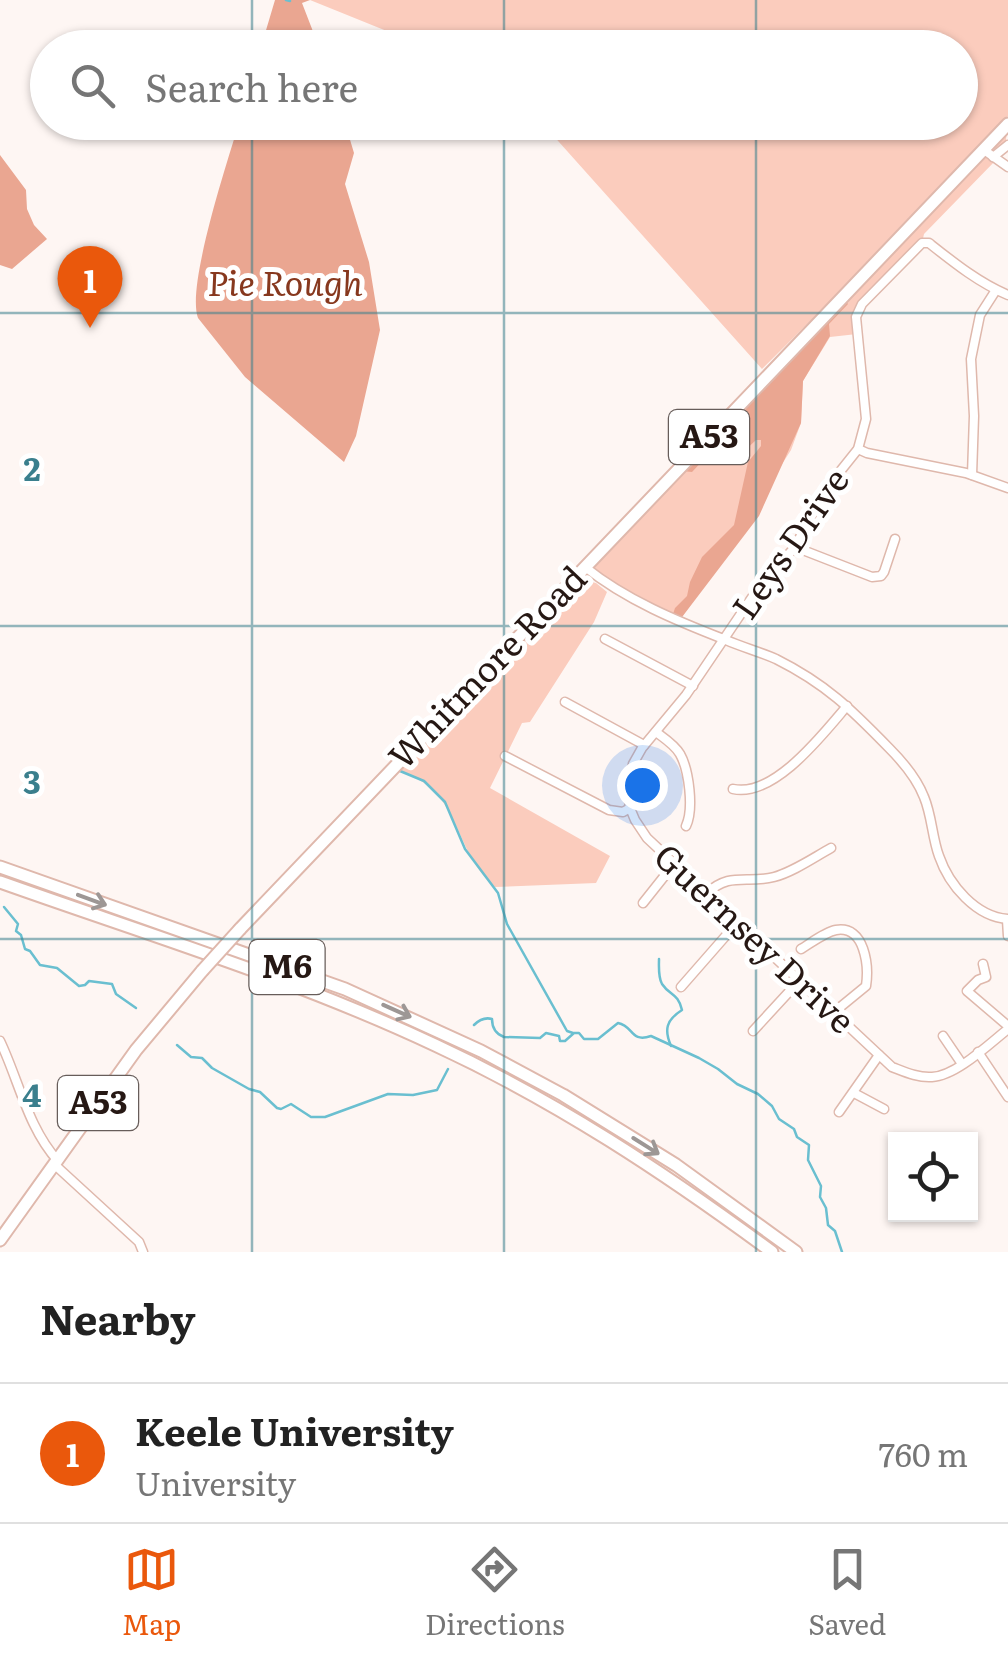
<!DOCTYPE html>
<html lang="en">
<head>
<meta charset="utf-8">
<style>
  body { margin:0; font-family:Literata,serif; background:#f2f2f2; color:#222 }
  .controls { position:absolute; right:30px; bottom:30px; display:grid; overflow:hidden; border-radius:0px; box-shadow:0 2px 8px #0004 }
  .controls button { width:90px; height:90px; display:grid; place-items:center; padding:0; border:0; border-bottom:2px solid #e0e0e0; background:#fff; color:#222; font:50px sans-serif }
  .you { position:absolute; left:642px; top:785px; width:35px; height:35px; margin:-25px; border:8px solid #fff; border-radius:50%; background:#1a73e8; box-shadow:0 0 0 15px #1a73e833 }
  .badge { display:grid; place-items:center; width:65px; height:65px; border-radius:50%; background:#ea580c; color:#fff; font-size:32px; font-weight:700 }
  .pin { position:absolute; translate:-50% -82px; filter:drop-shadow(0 2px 5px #0008) }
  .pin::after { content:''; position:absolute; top:52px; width:35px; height:30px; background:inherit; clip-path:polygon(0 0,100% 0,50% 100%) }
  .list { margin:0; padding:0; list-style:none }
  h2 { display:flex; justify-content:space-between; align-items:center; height:130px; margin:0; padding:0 40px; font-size:42px }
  h2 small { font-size:32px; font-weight:400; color:#767676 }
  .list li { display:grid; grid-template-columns:65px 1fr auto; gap:30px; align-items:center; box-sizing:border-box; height:140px; padding:0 40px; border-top:2px solid #e0e0e0 }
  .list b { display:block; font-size:38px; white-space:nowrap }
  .list p { margin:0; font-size:32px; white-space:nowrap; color:#767676 }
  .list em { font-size:32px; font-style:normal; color:#767676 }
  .icon { flex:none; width:55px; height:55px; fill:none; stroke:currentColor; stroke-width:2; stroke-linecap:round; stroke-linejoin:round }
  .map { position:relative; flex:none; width:1008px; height:1252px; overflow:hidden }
  .search { position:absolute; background:#fff; box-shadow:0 2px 8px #0004; left:30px; right:30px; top:30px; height:110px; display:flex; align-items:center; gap:25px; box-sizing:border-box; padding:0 35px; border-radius:55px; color:#767676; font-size:38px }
  .sheet { height:270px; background:#fff }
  nav { display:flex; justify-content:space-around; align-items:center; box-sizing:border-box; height:140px; border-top:2px solid #e0e0e0; background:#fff; font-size:28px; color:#767676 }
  nav a { display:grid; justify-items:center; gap:5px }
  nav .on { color:#ea580c }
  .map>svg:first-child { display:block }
  .green { fill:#fbccbd }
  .forest { fill:#eaa691 }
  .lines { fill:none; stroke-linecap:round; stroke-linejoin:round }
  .stream { stroke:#6abfd0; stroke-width:2.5 }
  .minor-casing { stroke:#dfb8ac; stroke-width:11 }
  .highway-casing { stroke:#dfb8ac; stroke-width:15 }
  .minor { stroke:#fff; stroke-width:8 }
  .highway { stroke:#fff; stroke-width:11 }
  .highway-bridge-casing { stroke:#dfb8ac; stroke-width:15; stroke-linecap:butt }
  .highway-bridge { stroke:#fff; stroke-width:11 }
  .oneway { stroke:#9d9795 }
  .grid { fill:none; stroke:#3a7f8d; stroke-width:2.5; stroke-opacity:0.55 }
  .labels { text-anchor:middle; stroke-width:10; stroke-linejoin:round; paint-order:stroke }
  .shield { fill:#fff; stroke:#675d5a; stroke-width:2.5 }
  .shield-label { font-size:32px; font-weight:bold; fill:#261814 }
  .park-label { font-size:35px; font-style:italic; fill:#87381e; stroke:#fff }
  .street-label { font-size:35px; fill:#261814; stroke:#fff }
  .grid-label { font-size:32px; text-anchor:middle; font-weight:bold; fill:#3a7f8d; stroke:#fff; stroke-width:10; stroke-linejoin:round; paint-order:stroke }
</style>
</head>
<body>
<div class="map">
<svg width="1008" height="1252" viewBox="0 0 1008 1252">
  <rect width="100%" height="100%" fill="#fef6f3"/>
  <g class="green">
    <polygon points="310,0 1008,0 1008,116 947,185 762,369 542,123 960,122 960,48 412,47 409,40"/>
    <polygon points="1008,124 1005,147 985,150 996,160 924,234 922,243 862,304 857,334 830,337 803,381 801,423 791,450 707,582 679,621 585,567"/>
    <path d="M584 580 596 583 607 592 594 622 530 722 522 723 490 788 610 856 596 883 495 887C451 849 464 793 400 771L464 703Z"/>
  </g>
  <g class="forest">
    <polygon points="275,0 310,0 302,3 319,47 261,47"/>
    <path d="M239 123H345L354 153 345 184 369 262 380 330 356 436 344 462 245 377 198 318C186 286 228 160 239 123Z"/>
    <polygon points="0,155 26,190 27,209 34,225 47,239 12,269 0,265"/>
    <path d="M845 300 848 304 829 324 830 336 803 381 801 423 759 516 679 621 672 617 675 608 687 596 690 582 702 557 734 525 748 462 761 446V440H756C738 457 733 462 708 455L692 472 682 471Z"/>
  </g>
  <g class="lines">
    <g class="stream">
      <polyline points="286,0 290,1"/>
      <polyline points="400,771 424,781 445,802 465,849 498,893 507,924 567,1031 573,1033"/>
      <polyline points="4,907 18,924 16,931 21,935 25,949 30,951 40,965 57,968 79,986 85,985 89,981 112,984 116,994 136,1008"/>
      <path d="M659 959C659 966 658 977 662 984 670 996 678 993 682 1010 666 1020 664 1030 671 1046"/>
      <path d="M474 1025C479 1020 485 1017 492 1019 492 1027 496 1034 504 1037L540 1038 546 1033 559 1036 560 1041H565L574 1033H579L584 1039H598L618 1023C634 1026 630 1043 651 1036L699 1058 718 1069 737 1084 758 1094 772 1106 779 1119 794 1129 797 1137 809 1145 808 1160 821 1186 820 1197 826 1208 828 1225 835 1231 842 1252"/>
      <polyline points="177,1045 191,1057 202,1058 212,1068 249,1089 260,1092 277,1108 281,1109 291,1104 311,1117 325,1117 388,1094 413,1095 437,1090 448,1069"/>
    </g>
    <g class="minor-casing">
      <g id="minor">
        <polyline points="984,150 1008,167"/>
        <polyline points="993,157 1008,145"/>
        <path d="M1008 295C979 283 953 262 929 243H922L862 304 856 317 866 419 858 449 822 494 795 547 757 590 686 695 642 748 633 764 628 792 630 808 635 820 647 838 892 1067C905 1072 918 1078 932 1077 956 1076 989 1044 1008 1029"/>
        <polyline points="858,449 867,453 966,473 1008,488"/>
        <polyline points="972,475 974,416 971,359 980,315 996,290"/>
        <polyline points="795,547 872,577 881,576 884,572 895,539"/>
        <path d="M585 567C626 600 677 621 726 640 742 647 760 652 776 659 826 684 851 709 889 748 902 761 917 779 924 797 932 816 932 837 939 856 949 885 976 917 1008 919"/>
        <polyline points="605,639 693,686"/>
        <polyline points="565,702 644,745"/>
        <path d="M656 732C664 738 675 745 680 754 689 770 694 809 686 826"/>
        <polyline points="505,756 609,810 623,812 630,808"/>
        <path d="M733 789C774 798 823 734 847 706"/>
        <path d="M706 894C730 871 747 884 774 877 793 872 813 858 831 848"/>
        <polyline points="643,903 674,864"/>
        <polyline points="1007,920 1008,936"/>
        <path d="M801 949C811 943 825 932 836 930 865 925 869 966 866 986L833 1013"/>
        <polyline points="983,964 986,977 978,980 967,991 1008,1026"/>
        <polyline points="681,987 737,923"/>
        <polyline points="753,1031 799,981"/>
        <polyline points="943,1036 962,1064"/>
        <path d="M0 1041C19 1081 28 1128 58 1161"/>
        <polyline points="978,1052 1008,1097"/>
        <polyline points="854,1093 884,1109"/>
        <polyline points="839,1112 879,1055"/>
        <polyline points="55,1165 139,1242 143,1252"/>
      </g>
    </g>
    <g class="highway-casing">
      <g id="highway">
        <polyline points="0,867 345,989 481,1051 563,1095 676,1165 796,1252"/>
        <path d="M0 882C146 934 295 979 435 1045 556 1101 665 1173 772 1252"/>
        <polyline points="240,929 1008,124"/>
        <polyline points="0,1240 136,1050 202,971"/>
      </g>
    </g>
    <use href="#minor" class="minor"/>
    <use href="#highway" class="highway"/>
    <g class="highway-bridge-casing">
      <polyline id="highway-bridge" points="202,971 240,929"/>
    </g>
    <use href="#highway-bridge" class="highway-bridge"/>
  </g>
  <defs><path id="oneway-shaft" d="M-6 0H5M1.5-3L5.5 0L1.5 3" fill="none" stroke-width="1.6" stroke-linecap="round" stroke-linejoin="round" transform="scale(2.5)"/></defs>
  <g class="oneway">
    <use href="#oneway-shaft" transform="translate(92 900) rotate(20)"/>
    <use href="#oneway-shaft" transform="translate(397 1011) rotate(24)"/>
    <use href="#oneway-shaft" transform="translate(646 1146) rotate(32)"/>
  </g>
  <path class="grid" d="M252 0V48M504 0V48M756 0V48M252 122V1252M504 122V1252M756 122V1252M0 313H1008M0 626H1008M0 939H1008"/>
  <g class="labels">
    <g class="shield">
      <rect x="669" y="410" width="80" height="54" rx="8"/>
      <rect x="249.5" y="940" width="75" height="54" rx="8"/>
      <rect x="58" y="1076" width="80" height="54" rx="8"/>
    </g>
    <g class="shield-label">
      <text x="709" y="448">A53</text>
      <text x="287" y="978">M6</text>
      <text x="98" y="1114">A53</text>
    </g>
    <g class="park-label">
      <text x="285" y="296">Pie Rough</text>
    </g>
    <g class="street-label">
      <text transform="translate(791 544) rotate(-55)" y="12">Leys Drive</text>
      <text transform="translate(488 668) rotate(-46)" y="12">Whitmore Road</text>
      <text transform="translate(754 939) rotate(43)" y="12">Guernsey Drive</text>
    </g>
  </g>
  <g class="grid-label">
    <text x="32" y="481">2</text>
    <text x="32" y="794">3</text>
    <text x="32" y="1107">4</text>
  </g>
</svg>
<div class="controls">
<button><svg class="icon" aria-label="locate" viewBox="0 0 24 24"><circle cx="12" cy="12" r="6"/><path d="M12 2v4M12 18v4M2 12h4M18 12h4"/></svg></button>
</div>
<div class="you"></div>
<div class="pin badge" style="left:90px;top:328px">1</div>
<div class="search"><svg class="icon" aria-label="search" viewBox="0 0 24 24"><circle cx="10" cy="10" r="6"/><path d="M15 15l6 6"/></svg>Search here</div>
</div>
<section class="sheet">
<h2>Nearby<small></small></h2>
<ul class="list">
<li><span class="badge">1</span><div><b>Keele University</b><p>University</p></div><em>760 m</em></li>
</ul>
</section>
<nav>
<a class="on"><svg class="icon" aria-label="map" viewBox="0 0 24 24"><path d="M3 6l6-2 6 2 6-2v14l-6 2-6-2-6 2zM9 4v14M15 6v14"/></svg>Map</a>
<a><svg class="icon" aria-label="directions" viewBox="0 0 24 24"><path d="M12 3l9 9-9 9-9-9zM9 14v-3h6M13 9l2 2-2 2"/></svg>Directions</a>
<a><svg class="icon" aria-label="saved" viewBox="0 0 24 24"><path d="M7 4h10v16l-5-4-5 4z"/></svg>Saved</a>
</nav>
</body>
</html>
